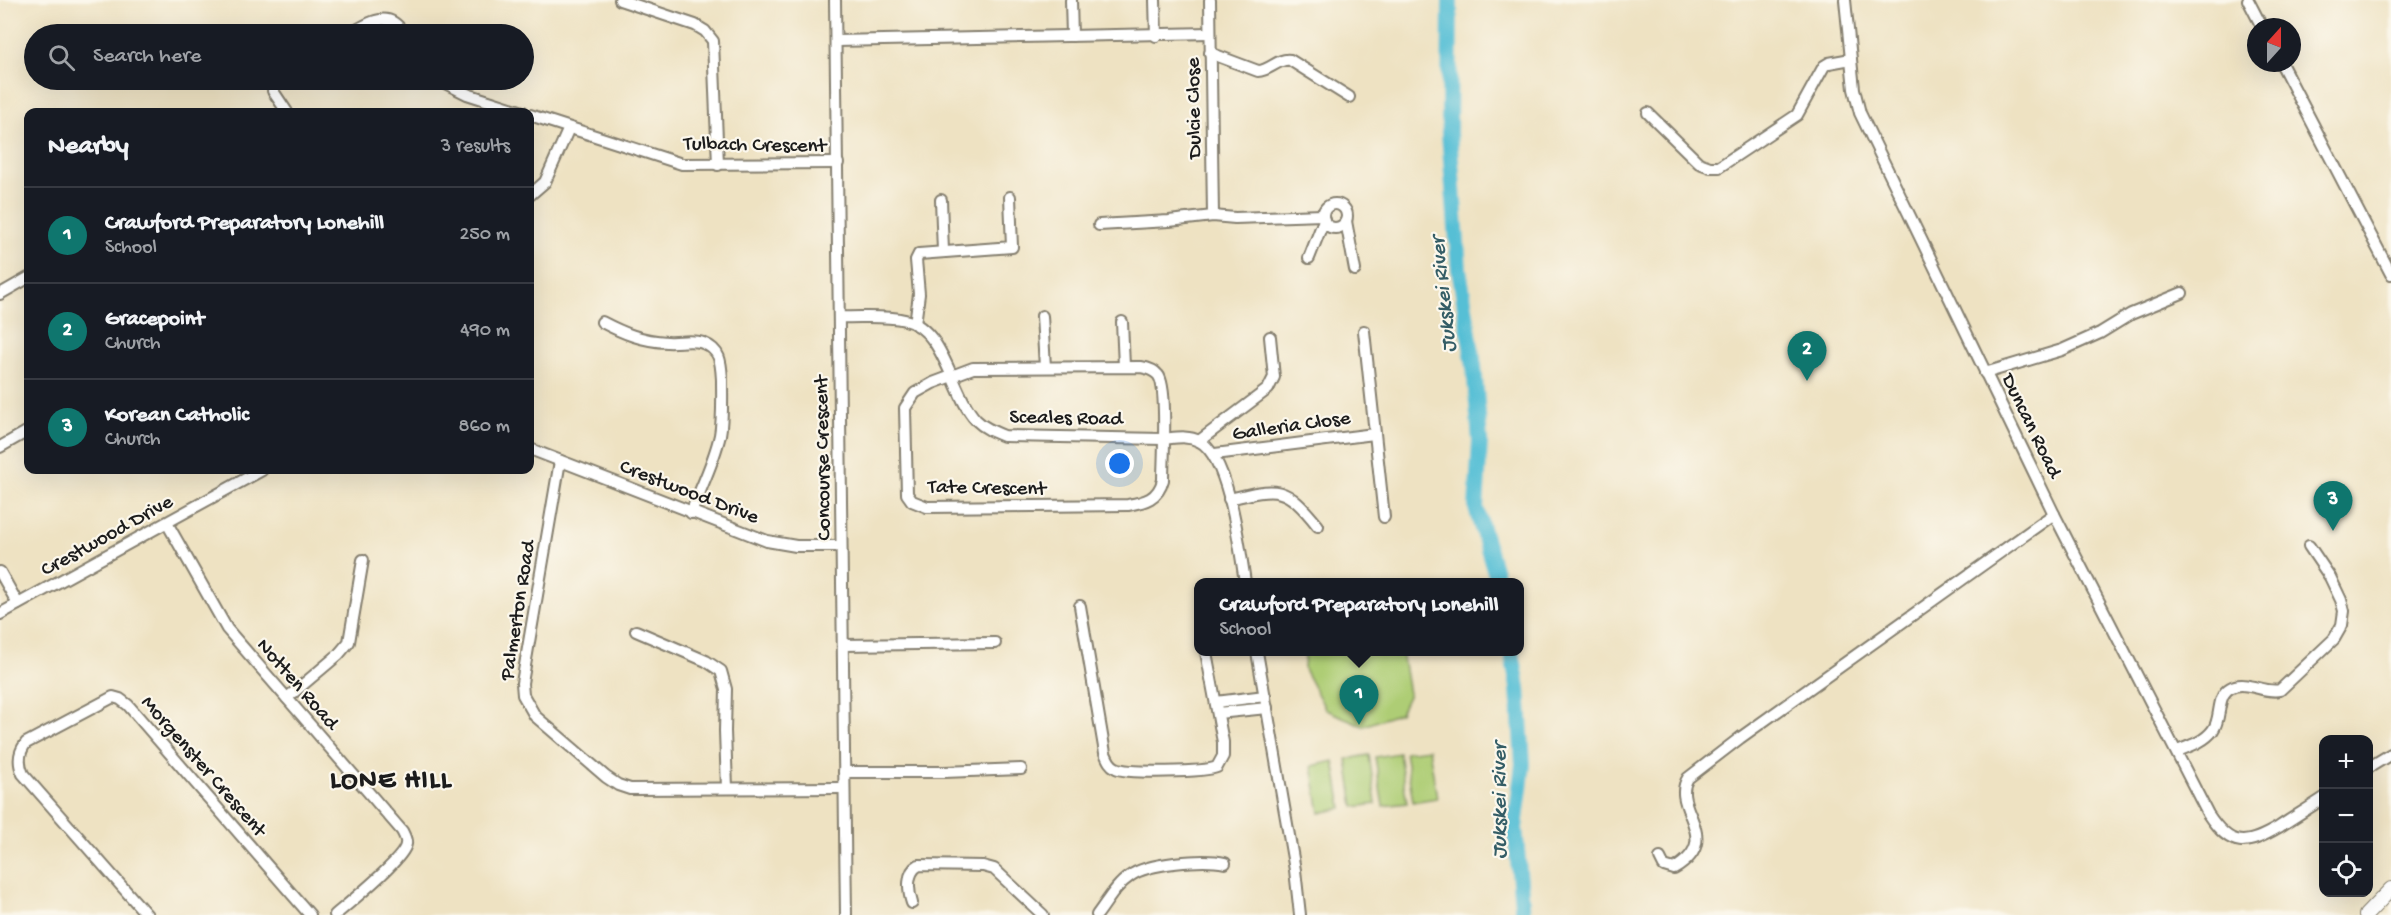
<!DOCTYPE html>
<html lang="en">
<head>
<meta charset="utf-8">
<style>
  body { margin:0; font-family:"Gochi Hand",sans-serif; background:#20242c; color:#f1f3f6 }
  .controls { position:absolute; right:18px; bottom:18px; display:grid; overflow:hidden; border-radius:12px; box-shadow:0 6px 24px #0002 }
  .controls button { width:54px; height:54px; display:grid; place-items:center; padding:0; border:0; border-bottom:2px solid #363941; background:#171b24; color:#f1f3f6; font:30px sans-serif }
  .compass { position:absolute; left:2247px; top:18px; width:54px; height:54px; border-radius:50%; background:#171b24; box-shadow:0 6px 24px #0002; rotate:21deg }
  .you { position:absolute; left:1120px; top:464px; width:21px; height:21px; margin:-15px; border:4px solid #fff; border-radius:50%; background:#1a73e8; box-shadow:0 0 0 9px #1a73e833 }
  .badge { display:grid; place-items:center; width:39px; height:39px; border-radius:50%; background:#0f766e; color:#fff; font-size:20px; font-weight:700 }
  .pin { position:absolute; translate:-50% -50px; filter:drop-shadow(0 2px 3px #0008) }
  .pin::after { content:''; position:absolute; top:32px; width:21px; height:18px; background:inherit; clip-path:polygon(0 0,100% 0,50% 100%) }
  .popup { position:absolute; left:1194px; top:578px; width:330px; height:78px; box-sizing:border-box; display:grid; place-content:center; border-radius:12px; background:#171b24; filter:drop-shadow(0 2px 4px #0005); font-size:20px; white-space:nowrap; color:#9ea1a6 }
  .popup b { font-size:22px; color:#f1f3f6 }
  .popup::after { content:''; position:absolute; left:50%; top:100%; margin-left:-12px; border:12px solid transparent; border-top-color:#171b24 }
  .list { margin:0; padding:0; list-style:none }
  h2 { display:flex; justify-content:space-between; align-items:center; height:78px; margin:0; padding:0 24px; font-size:26px }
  h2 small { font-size:20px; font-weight:400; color:#9ea1a6 }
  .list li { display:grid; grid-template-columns:39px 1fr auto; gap:18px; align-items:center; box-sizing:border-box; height:96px; padding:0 24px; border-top:2px solid #363941 }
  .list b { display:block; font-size:22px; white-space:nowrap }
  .list p { margin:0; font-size:20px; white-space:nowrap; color:#9ea1a6 }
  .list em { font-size:20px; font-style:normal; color:#9ea1a6 }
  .icon { flex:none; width:33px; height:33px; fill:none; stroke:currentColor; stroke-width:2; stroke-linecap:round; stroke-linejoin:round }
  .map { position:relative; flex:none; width:2391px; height:915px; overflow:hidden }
  .search { position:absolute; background:#171b24; box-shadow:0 6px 24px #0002; left:24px; top:24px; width:510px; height:66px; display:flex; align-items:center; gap:15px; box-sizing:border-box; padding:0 21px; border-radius:33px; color:#9ea1a6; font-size:22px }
  .panel { position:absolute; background:#171b24; box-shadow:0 6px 24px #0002; left:24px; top:108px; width:510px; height:366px; border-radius:12px }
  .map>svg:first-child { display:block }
  .pitch { fill:#aecd74; stroke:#657448; stroke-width:1.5 }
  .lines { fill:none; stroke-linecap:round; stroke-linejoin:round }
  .river { stroke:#57bfd5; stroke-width:16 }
  .street-casing { stroke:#857f6f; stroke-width:14 }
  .secondary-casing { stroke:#857f6f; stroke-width:16 }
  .street { stroke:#fff; stroke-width:10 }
  .secondary { stroke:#fff; stroke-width:14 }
  .labels { text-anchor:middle; stroke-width:4.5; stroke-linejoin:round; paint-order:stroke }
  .street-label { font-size:21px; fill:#1c1c1c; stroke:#fbf7ec }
  .water-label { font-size:22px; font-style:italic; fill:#345d66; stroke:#fbf7ec }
  .district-label { font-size:27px; font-weight:bold; letter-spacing:1.5px; fill:#1c1c1c; stroke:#fbf7ec }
</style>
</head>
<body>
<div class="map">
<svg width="2391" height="915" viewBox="0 0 2391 915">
  <rect width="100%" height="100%" fill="#fbf7ec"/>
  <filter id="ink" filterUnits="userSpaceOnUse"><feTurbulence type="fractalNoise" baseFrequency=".0167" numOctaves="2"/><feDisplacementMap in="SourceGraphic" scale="12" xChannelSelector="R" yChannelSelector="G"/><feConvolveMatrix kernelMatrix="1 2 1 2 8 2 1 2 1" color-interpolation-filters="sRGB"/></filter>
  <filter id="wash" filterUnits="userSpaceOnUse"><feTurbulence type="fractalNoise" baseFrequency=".008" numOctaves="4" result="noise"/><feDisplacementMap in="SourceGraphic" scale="24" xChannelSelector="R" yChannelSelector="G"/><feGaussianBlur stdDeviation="1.35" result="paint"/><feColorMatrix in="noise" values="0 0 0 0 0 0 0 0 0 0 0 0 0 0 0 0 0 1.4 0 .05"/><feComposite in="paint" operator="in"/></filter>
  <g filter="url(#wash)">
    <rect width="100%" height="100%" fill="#eee2c2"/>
    <g class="pitch">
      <polygon points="1305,652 1402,652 1409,694 1400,713 1364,726 1326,710 1304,669"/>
      <polygon points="1429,749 1437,798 1413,802 1405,752"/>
      <polygon points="1399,753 1407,803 1383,806 1375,757"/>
      <polygon points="1369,755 1376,804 1354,807 1347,759"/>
      <polygon points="1334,761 1342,808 1320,813 1312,766"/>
    </g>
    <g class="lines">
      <g class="river">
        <polyline points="1450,0 1449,133 1459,269 1474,366 1480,441 1476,508 1498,582"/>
        <polyline points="1512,652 1518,688 1523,764 1515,828 1523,915"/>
      </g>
    </g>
  </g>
  <g filter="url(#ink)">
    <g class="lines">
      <g class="street-casing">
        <g id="street">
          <polyline points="620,0 695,25 705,31 713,41 718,165"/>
          <polyline points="835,0 846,915"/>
          <polyline points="1071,0 1072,36"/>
          <polyline points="1155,0 1156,36"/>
          <polyline points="1210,0 1213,216"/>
          <path d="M1845 0 1854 89 1860 113 2054 514 2208 814C2231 849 2246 846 2279 827 2294 817 2309 808 2324 798"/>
          <polyline points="2248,0 2262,27"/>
          <path d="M349 34C370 23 388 8 404 34"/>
          <polyline points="836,41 1210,33"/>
          <path d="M1210 53 1258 71C1270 71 1278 58 1290 60L1349 97"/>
          <polyline points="2281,63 2391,274"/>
          <polyline points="275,80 273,91 287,112"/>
          <polyline points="439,80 467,94 523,112"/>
          <polyline points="1648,113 1699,163 1710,167 1719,167 1797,115 1824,66 1829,63 1851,59"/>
          <polyline points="530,115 682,164 838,163"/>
          <polyline points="530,195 545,182 569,128"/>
          <polyline points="941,200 943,251"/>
          <circle cx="1335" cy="216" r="12"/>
          <polyline points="1346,221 1355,270"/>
          <polyline points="1099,225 1169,221 1213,216 1235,218 1323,215"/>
          <polyline points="1309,258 1324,220"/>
          <polyline points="0,294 28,278"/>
          <polyline points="1042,316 1045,367"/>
          <path d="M839 317C860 318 884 315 905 320 945 329 951 393 976 420 984 428 994 432 1004 436L1163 439C1175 438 1188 435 1199 441 1229 456 1240 550 1245 582"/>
          <path d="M602 322C623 333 642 341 667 342 679 343 691 339 703 343 721 350 721 363 722 380 722 398 723 418 720 435 714 462 701 487 691 513"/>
          <polyline points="1122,322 1124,366"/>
          <polyline points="915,324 919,294 916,260 919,254 1012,247 1010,197"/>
          <polyline points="1364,331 1384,517"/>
          <path d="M1141 367C1147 368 1154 370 1158 375 1168 386 1163 461 1163 480 1158 499 1145 502 1128 505L927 507 912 501 907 494 905 408 915 393 933 383 973 368Z"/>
          <polyline points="1985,373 2062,350 2100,333 2131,314 2182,293"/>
          <polyline points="1199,441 1268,389 1274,377 1270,337"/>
          <polyline points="0,447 28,431"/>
          <polyline points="530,449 767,541 796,546 841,546"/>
          <polyline points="1215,454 1374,434"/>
          <polyline points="560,461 522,683 523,695 535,716 606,777 618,785 630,789 844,788"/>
          <path d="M1229 499C1278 487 1285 485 1318 526"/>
          <path d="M167 523 227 629 402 831C404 835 407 840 406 844 405 858 348 904 335 915"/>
          <polyline points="0,572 18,604"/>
          <path d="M1080 606 1105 753C1108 760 1110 765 1116 768 1127 774 1206 772 1217 767L1223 756V742L1206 652"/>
          <polyline points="0,614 262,470"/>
          <polyline points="636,631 706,661 721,671 726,689 725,731 727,788"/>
          <polyline points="843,645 995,643"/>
          <polyline points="1257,652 1295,870 1300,915"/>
          <polyline points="287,698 338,655 349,642 363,560"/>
          <polyline points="1216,702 1265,696"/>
          <polyline points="1218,713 1267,708"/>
          <path d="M2177 751C2190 746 2204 742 2213 730 2222 718 2216 696 2230 688 2246 679 2264 694 2280 690L2334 639 2342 625 2344 611 2341 600 2330 577 2309 546"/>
          <polyline points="2368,768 2391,754"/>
          <polyline points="844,772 944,772 1021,769"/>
          <path d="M1660 858 1664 866 1674 869C1726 838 1669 808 1688 778L1740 738 2054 514"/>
          <path d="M912 903C908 891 906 872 919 865L983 866 994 869 1043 915"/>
          <path d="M147 915 23 774C18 763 18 753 26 743L113 697 120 699 128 705 310 915"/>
          <path d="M1097 915C1107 902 1116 885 1130 876 1147 863 1204 858 1225 863"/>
        </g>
      </g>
      <g class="secondary-casing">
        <polyline id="secondary" points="2366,915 2391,889"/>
      </g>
      <use href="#street" class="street"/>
      <use href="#secondary" class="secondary"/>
    </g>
  </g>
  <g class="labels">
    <g class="street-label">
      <text transform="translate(1192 108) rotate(-91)" y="7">Dulcie Close</text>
      <text transform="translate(755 143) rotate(1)" y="7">Tulbach Crescent</text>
      <text transform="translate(1066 416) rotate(1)" y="7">Sceales Road</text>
      <text transform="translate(1291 424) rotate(-8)" y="7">Galleria Close</text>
      <text transform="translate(2033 425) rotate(64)" y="7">Duncan Road</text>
      <text transform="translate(821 458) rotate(-91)" y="7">Concourse Crescent</text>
      <text transform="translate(987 486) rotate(1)" y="7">Tate Crescent</text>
      <text transform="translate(690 490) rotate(21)" y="7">Crestwood Drive</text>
      <text transform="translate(106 534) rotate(-29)" y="7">Crestwood Drive</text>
      <text transform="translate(516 610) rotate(-81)" y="7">Palmerton Road</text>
      <text transform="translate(299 683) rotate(49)" y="7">Notten Road</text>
      <text transform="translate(205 765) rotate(49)" y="7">Morgenster Crescent</text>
    </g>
    <g class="water-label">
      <text transform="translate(1441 295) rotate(-96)" y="8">Jukskei River</text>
      <text transform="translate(1497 801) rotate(-90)" y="8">Jukskei River</text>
    </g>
    <g class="district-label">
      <text x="391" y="787">LONE HILL</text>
    </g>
  </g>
</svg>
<div class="controls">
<button>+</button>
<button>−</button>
<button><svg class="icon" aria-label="locate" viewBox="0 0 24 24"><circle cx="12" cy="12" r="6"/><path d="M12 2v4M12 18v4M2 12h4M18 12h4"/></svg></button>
</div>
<svg class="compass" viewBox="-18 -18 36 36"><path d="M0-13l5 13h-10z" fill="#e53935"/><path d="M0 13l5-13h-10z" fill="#9ea1a6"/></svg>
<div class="you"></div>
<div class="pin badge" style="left:1359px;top:725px">1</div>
<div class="popup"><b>Crawford Preparatory Lonehill</b>School</div>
<div class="pin badge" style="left:1807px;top:381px">2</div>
<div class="pin badge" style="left:2333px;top:531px">3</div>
<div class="search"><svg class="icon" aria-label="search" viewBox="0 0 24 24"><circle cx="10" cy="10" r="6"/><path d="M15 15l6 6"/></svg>Search here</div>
<section class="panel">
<h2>Nearby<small>3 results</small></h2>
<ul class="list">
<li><span class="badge">1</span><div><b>Crawford Preparatory Lonehill</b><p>School</p></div><em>250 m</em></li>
<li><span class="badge">2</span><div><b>Gracepoint</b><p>Church</p></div><em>490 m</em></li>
<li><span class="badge">3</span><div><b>Korean Catholic</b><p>Church</p></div><em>860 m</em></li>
</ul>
</section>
</div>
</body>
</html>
